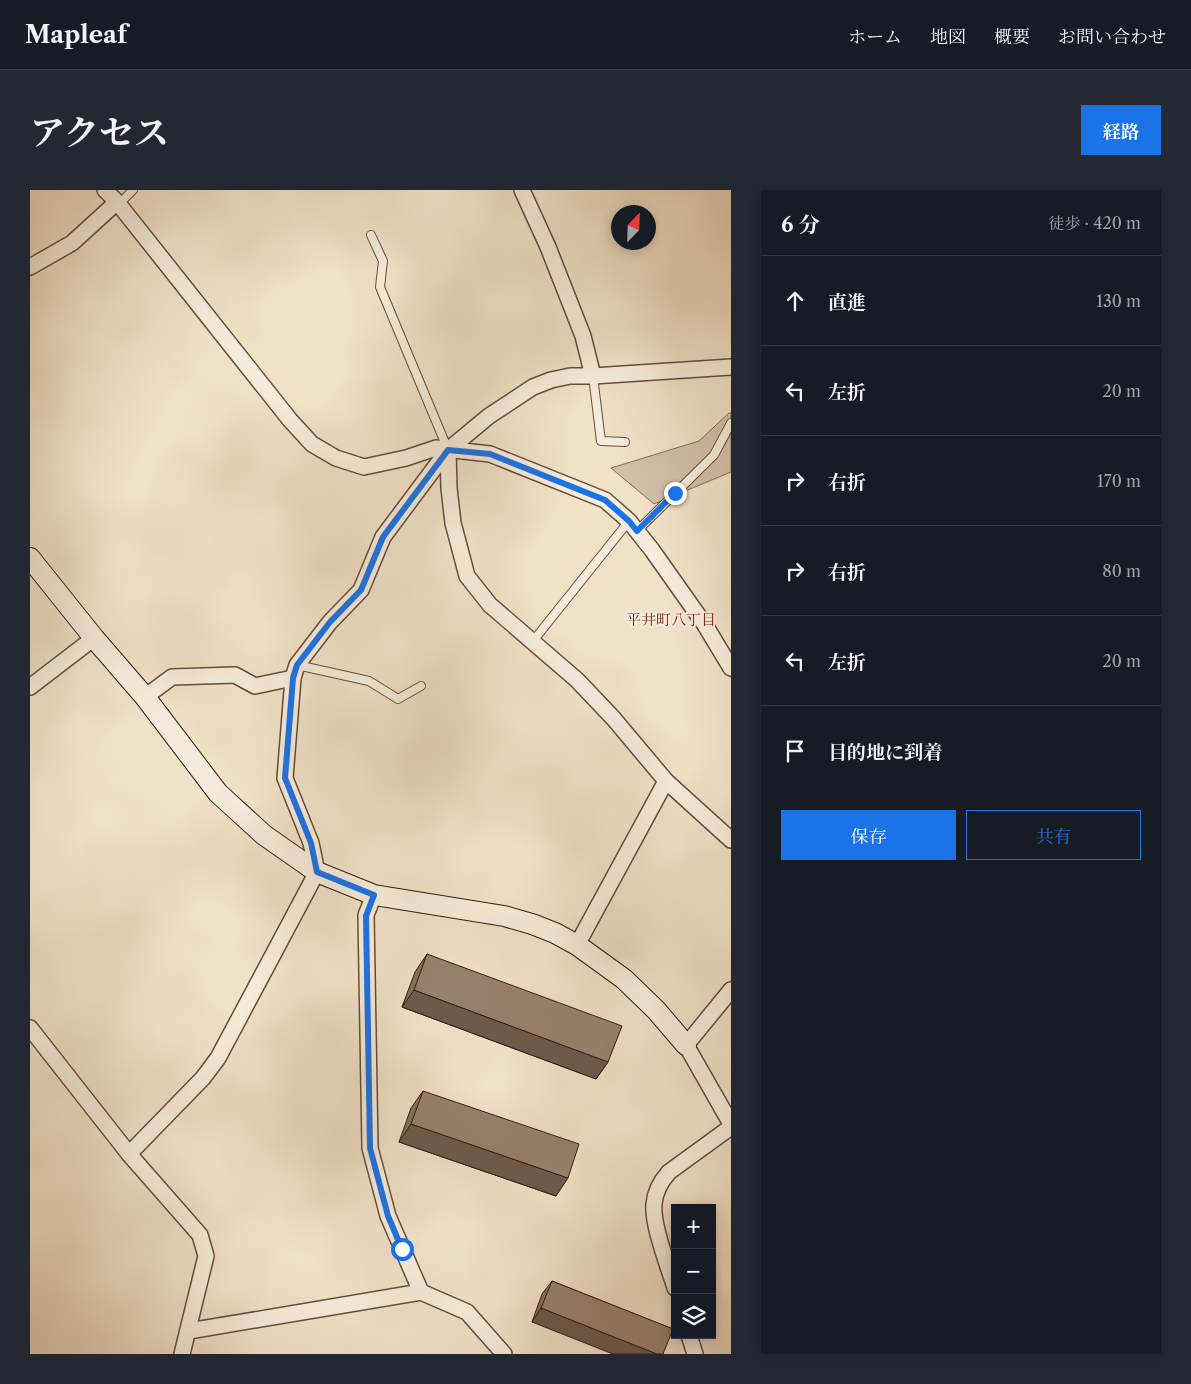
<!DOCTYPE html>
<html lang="ja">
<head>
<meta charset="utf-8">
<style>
  body { margin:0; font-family:"Libre Caslon Text","Noto Serif JP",serif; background:#242831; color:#f1f3f6 }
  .controls { position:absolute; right:15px; bottom:15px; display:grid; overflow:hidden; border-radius:0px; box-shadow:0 2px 12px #0003 }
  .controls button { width:45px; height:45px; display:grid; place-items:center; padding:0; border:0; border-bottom:1px solid #363941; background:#171b24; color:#f1f3f6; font:25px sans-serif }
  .compass { position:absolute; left:581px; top:15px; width:45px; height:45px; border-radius:50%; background:#171b24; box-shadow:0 2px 12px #0003; rotate:23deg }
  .stop { position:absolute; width:15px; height:15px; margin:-11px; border:4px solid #1a73e8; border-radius:50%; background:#fff }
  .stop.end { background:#1a73e8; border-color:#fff; box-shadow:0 1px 5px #0008 }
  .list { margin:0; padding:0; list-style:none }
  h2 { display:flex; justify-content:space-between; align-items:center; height:65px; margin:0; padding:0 20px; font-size:21px }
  h2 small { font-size:16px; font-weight:400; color:#9ea1a6 }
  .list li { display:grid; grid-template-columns:32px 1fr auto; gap:15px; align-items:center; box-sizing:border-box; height:90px; padding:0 20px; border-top:1px solid #363941 }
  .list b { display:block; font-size:19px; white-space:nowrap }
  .list em { font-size:16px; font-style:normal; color:#9ea1a6 }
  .actions { display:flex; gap:10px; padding:15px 20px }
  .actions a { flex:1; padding:11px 0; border:1px solid #1a73e8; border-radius:0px; text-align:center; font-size:18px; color:#1a73e8 }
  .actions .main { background:#1a73e8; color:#fff }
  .icon { flex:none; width:28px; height:28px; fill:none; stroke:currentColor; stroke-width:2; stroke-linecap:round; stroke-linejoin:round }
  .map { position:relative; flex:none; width:701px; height:1164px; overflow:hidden; border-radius:0px }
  header { display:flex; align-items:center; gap:30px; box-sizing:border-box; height:70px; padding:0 25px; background:#171b24; border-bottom:1px solid #363941 }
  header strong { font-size:24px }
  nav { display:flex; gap:28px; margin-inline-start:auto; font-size:18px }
  .intro { display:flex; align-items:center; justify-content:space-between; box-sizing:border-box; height:120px; padding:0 30px }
  h1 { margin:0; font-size:35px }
  .button { padding:12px 22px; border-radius:0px; background:#1a73e8; color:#fff; font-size:18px; font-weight:700 }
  main { display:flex; gap:30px; padding:0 30px }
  aside { flex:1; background:#171b24; border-radius:0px; box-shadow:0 2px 12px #0003 }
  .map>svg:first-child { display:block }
  .green { fill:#d2bfa8; stroke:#856c5b }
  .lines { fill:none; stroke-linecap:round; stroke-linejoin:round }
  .lane-casing { stroke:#664c3c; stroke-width:10 }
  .street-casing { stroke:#664c3c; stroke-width:18 }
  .secondary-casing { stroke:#381a0e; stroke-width:22 }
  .lane { stroke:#f6ecdb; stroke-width:8 }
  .street { stroke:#f6ecdb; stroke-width:15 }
  .secondary { stroke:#f6ecdb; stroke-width:20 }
  .wall { fill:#836f5f; stroke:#381a0e }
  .shaded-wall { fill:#6a5a4d; stroke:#381a0e }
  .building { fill:#98816e; stroke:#381a0e }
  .route { stroke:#1a73e8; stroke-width:6 }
  .labels { text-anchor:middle; stroke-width:4; stroke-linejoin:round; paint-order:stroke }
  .neighbourhood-label { font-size:15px; fill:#7a1f14; stroke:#f6ecdb }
</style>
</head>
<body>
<header>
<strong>Mapleaf</strong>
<nav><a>ホーム</a><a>地図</a><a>概要</a><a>お問い合わせ</a></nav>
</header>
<div class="intro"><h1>アクセス</h1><a class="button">経路</a></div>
<main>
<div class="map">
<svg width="701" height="1164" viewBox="0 0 701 1164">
  <rect width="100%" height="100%" fill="#f1e1c7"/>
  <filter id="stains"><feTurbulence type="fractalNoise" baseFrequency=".004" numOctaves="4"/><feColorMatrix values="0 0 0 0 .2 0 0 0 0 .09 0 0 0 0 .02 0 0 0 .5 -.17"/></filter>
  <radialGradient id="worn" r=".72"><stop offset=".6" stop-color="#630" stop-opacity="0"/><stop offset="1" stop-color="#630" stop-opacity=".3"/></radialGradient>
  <polygon class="green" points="699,223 701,223 701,282 624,314 581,278 669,251"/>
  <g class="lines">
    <g class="lane-casing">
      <g id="lane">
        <polyline points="89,14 103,0"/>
        <polyline points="341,45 353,71 350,97 418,260"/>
        <polyline points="563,186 571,251 595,252"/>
        <polyline points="607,341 684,265 701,233"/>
        <polyline points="503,451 599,331"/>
        <polyline points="267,475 339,491 368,509 391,496"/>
      </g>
    </g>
    <g class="street-casing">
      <g id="street">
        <polyline points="75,0 87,12 260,230 282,254 306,268 334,277 376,268 406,258 460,264 575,310 599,331 622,360 675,435 701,478"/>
        <polyline points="492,0 518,57 553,146 563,186"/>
        <polyline points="0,77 42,53 87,12"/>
        <polyline points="418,260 419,298 423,333 437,386 460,415 547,490 584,529 636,591 701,650"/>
        <polyline points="0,497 64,448"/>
        <polyline points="115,507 142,487 205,485 225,496 263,488"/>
        <polyline points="344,705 336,725 340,958 358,1026 391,1102"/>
        <polyline points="547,755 636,591"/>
        <polyline points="701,800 656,855 701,934"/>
        <polyline points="0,838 99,964 170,1045 176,1066 152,1164"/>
        <polyline points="99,964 173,888 188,868 287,682 281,653 255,588 263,488 267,475 300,432 331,400 353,347 418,260 459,226 503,197 521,190 540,186 563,186 701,177"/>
        <path d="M645 1098C638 1075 622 1035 624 1014 625 1002 631 991 639 982L701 937"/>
        <polyline points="159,1141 391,1102 437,1122 474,1164"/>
        <polyline points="659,1145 665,1164"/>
      </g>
    </g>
    <g class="secondary-casing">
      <polyline id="secondary" points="0,368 64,448 115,507 188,603 234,645 287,682 344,705 474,726 502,734 525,743 547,755 594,789 626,820 656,855"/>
    </g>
    <use href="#lane" class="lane"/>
    <use href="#street" class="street"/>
    <use href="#secondary" class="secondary"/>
  </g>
  <g class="wall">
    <polygon points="397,764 578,872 566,889 372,817 385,782"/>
    <polygon points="393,901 526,1006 369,952 381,918"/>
    <polygon points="522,1091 643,1139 502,1132 512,1104"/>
  </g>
  <g class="shaded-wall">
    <polygon points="384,800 578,872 566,889 372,817"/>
    <polygon points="381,934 538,988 526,1006 369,952"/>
    <polygon points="511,1118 627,1164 583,1164 502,1132"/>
  </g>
  <g class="building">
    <polygon points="397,764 592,836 578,872 384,800"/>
    <polygon points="393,901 549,954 538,988 381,934"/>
    <polygon points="522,1091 643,1139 633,1164 627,1164 511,1118"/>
  </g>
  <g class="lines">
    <polyline class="route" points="372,1059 358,1026 340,958 336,726 344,705 287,682 281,653 255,588 263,488 267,475 300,432 331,400 353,347 418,260 460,264 575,310 599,331 607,341 645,303"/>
  </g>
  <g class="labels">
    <g class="neighbourhood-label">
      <text x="641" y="435">平井町八丁目</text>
    </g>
  </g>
  <rect width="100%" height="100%" filter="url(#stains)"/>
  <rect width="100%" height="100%" fill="url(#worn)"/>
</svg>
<div class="controls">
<button>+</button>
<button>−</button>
<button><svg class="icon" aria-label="layers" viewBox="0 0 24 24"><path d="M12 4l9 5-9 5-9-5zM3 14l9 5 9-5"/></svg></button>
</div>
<svg class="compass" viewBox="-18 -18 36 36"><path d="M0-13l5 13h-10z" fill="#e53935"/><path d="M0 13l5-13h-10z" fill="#9ea1a6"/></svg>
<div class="stop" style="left:372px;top:1059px"></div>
<div class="stop end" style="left:645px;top:303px"></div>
</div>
<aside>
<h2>6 分<small>徒歩 · 420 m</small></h2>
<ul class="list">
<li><svg class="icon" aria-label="ahead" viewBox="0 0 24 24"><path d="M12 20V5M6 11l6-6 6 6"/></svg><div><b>直進</b></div><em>130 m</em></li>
<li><svg class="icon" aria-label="left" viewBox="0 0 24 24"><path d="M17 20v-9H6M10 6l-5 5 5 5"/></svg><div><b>左折</b></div><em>20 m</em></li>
<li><svg class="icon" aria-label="right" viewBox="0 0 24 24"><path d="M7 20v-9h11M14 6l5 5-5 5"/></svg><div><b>右折</b></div><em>170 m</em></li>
<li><svg class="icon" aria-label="right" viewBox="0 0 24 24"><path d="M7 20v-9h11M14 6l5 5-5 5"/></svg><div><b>右折</b></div><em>80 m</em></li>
<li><svg class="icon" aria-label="left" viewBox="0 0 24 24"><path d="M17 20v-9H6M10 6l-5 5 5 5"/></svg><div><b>左折</b></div><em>20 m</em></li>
<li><svg class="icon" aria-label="arrive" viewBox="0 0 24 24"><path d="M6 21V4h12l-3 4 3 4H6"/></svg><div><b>目的地に到着</b></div></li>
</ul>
<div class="actions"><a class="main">保存</a><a>共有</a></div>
</aside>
</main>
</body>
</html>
